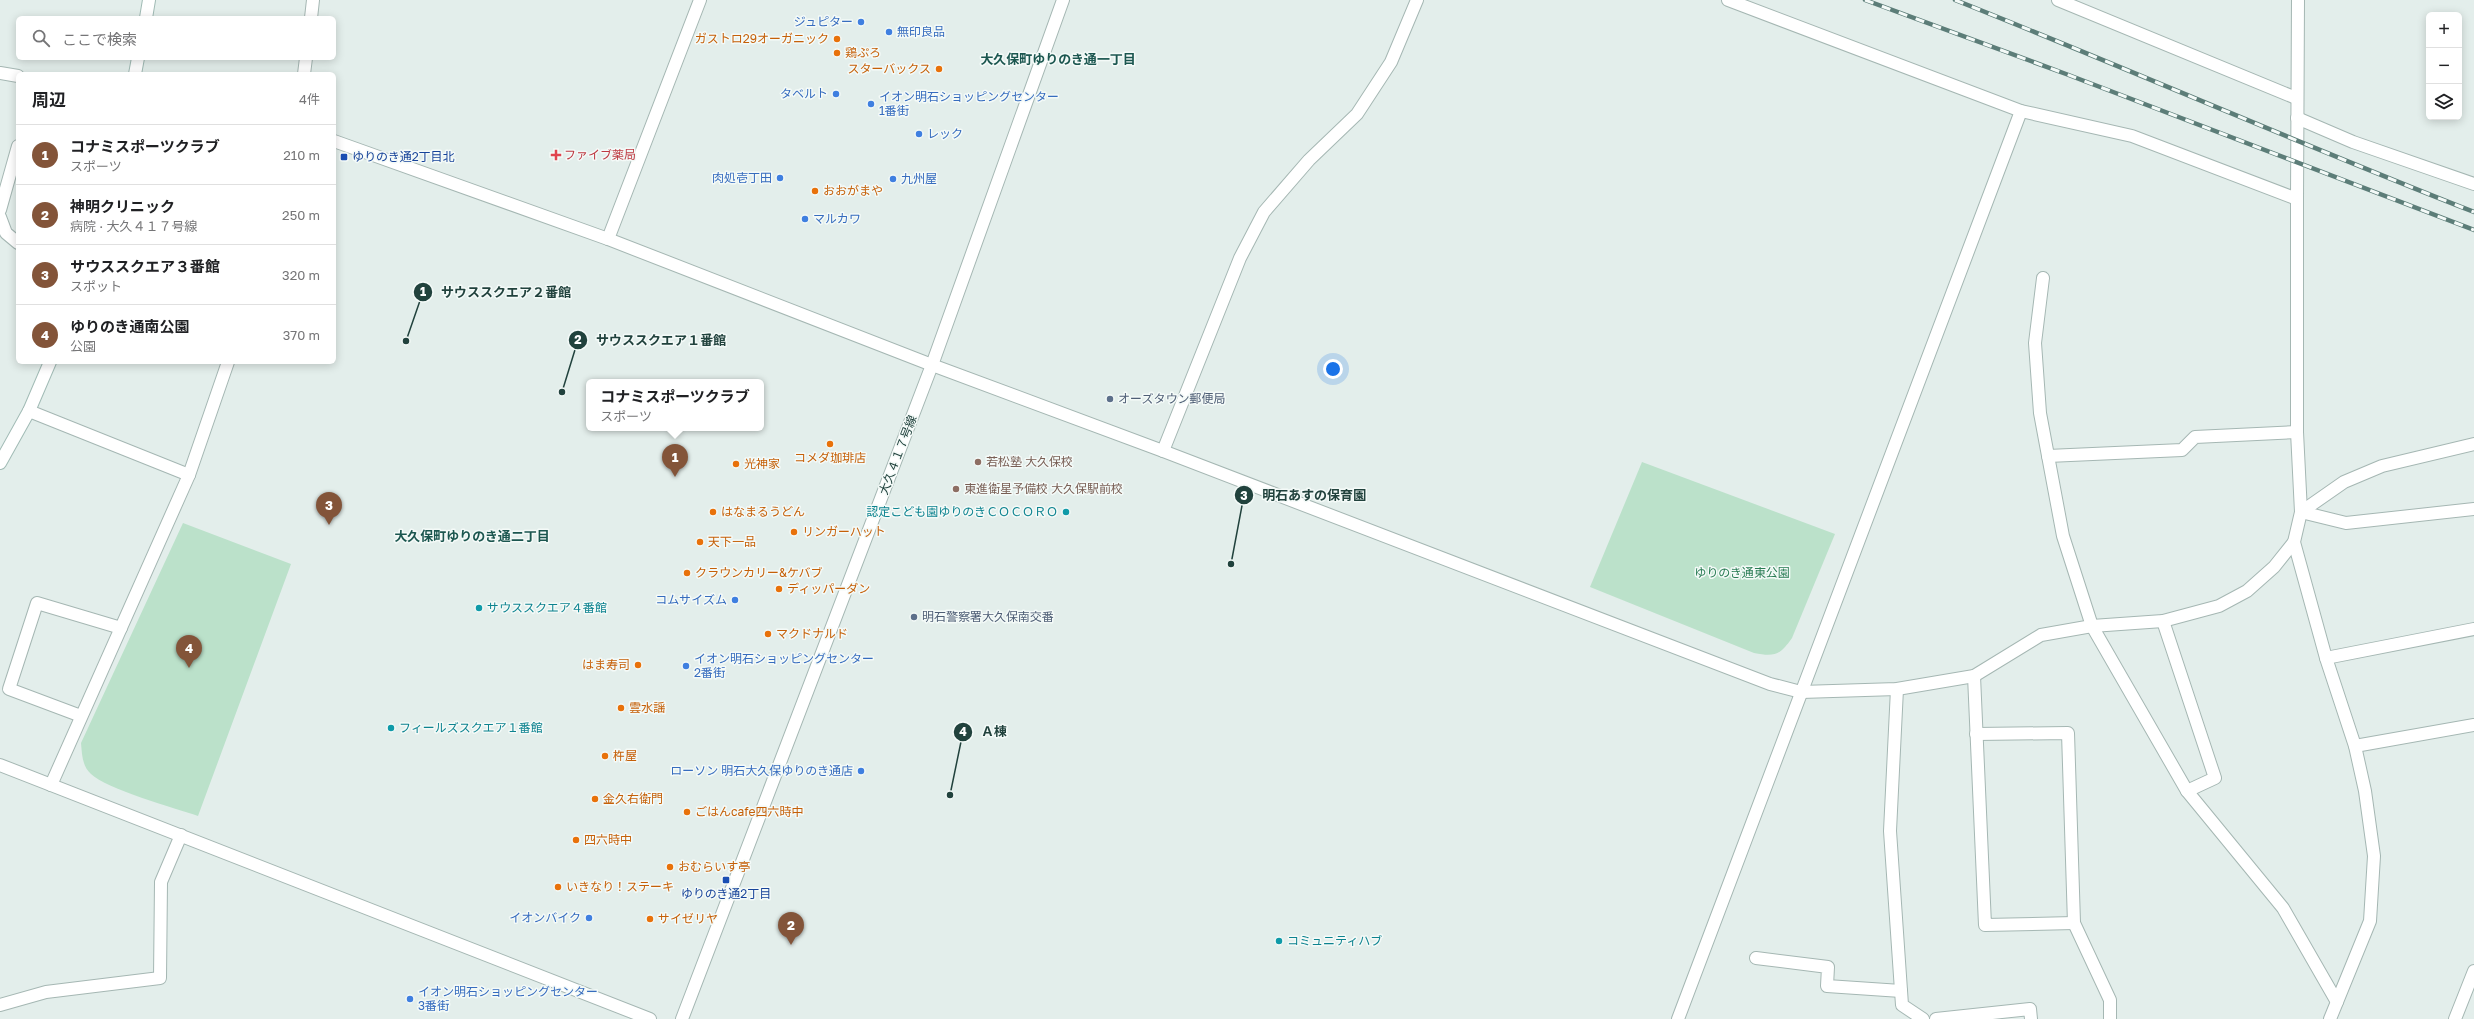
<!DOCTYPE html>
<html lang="ja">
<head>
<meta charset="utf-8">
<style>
  body { margin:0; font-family:"Golos Text","Noto Sans JP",sans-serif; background:#f2f2f2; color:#202124 }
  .controls { position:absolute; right:12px; top:12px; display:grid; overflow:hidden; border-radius:6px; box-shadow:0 2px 10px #0003 }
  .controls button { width:36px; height:36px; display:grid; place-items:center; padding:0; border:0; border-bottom:1px solid #e0e0e0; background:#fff; color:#202124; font:20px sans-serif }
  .you { position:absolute; left:1333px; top:369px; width:14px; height:14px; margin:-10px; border:3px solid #fff; border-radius:50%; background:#1a73e8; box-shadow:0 0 0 6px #1a73e833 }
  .badge { display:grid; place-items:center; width:26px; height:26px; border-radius:50%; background:#835439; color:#fff; font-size:13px; font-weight:700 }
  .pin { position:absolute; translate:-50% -33px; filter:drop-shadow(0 1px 2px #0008) }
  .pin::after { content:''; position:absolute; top:21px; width:14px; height:12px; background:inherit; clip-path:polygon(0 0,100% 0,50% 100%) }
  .popup { position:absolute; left:586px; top:379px; width:178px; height:52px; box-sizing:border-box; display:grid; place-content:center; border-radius:6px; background:#fff; filter:drop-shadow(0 1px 3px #0005); font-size:13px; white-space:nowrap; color:#757577 }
  .popup b { font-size:15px; color:#202124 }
  .popup::after { content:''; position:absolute; left:50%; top:100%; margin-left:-8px; border:8px solid transparent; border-top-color:#fff }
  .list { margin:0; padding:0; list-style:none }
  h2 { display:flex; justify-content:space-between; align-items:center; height:52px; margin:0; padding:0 16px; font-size:17px }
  h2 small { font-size:13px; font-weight:400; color:#757577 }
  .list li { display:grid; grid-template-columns:26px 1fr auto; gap:12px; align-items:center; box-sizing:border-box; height:60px; padding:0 16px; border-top:1px solid #e0e0e0 }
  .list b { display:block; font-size:15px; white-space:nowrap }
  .list p { margin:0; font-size:13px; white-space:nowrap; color:#757577 }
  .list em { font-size:13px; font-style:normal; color:#757577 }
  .icon { flex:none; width:22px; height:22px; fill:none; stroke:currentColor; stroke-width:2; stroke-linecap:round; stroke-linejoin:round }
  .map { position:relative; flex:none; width:2474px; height:1019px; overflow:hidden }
  .search { position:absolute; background:#fff; box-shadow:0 2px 10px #0003; left:16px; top:16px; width:320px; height:44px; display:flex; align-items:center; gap:10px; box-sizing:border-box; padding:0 14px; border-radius:6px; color:#757577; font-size:15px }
  .panel { position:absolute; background:#fff; box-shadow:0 2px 10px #0003; left:16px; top:72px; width:320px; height:292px; border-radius:6px }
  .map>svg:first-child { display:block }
  .green { fill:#bbe1ca }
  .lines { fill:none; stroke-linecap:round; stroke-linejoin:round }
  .minor-casing { stroke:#a5b7b3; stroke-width:14 }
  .tertiary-casing { stroke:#a5b7b3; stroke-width:14 }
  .secondary-casing { stroke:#a1bbb5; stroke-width:14 }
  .minor { stroke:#fff; stroke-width:12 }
  .tertiary { stroke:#fff; stroke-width:12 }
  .secondary { stroke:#fff; stroke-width:12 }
  .rail-casing { stroke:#5c7d78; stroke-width:4.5 }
  .rail { stroke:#f4faf8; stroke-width:3; stroke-dasharray:9; stroke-linecap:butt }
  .shop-dot { fill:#3f7fe0; stroke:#f4faf8; stroke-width:1.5 }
  .food-dot { fill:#e8710a; stroke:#f4faf8; stroke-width:1.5 }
  .health-dot { fill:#e0444e; stroke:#f4faf8; stroke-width:1.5 }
  .transit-dot { fill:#1a4fb4; stroke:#f4faf8; stroke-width:1.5 }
  .service-dot { fill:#5c6f8a; stroke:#f4faf8; stroke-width:1.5 }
  .education-dot { fill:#8d6e63; stroke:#f4faf8; stroke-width:1.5 }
  .culture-dot { fill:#0f9aa8; stroke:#f4faf8; stroke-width:1.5 }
  .labels { text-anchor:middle; stroke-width:3; stroke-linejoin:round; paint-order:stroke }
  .shop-label { font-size:12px; fill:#366cbe; stroke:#f4faf8; text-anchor:start }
  .food-label { font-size:12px; fill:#c56008; stroke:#f4faf8; text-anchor:start }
  .health-label { font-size:12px; fill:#be3a42; stroke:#f4faf8; text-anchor:start }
  .transit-label { font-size:12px; fill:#164399; stroke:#f4faf8; text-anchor:start }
  .service-label { font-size:12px; fill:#4e5e75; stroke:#f4faf8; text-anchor:start }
  .street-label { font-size:12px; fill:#21423d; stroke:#f4faf8 }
  .education-label { font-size:12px; fill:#785e54; stroke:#f4faf8; text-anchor:start }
  .culture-label { font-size:12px; fill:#0d838f; stroke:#f4faf8; text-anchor:start }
  .park-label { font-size:12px; fill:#287c53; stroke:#f4faf8 }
  .neighbourhood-label { font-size:13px; font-weight:bold; fill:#1b564f; stroke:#f4faf8 }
  .leader { fill:none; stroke:#21423d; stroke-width:1.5 }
  .callout-dot { fill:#21423d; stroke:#f4faf8; stroke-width:1.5 }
  .mark-label { font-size:12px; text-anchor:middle; font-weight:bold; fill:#fff }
  .callout-label { font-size:13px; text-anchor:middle; font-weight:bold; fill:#21423d; stroke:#f4faf8; stroke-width:3; stroke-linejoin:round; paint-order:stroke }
</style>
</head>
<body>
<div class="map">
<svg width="2474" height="1019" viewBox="0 0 2474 1019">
  <rect width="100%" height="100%" fill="#e3eeeb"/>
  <g class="green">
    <path d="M1642 462 1835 534 1792 638C1780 655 1775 657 1754 653L1590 587Z"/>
    <path d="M183 523 291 564 198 816C175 808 106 789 91 774 82 766 82 754 81 743Z"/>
  </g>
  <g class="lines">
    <g class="minor-casing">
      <g id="minor">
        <polyline points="1728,0 2021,111 2132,136 2297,199 2298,0"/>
        <polyline points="2058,0 2296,98"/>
        <polyline points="311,18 313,0"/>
        <polyline points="304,74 306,58"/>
        <polyline points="2297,118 2353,142 2474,184"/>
        <polyline points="0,210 18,146"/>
        <polyline points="0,217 6,233 18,243"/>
        <polyline points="608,239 700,0"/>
        <polyline points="2043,278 2035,343 2040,413 2063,536 2092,626 2187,791 2283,908 2337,1002"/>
        <polyline points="29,411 189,475"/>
        <polyline points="1163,451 1240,258 1264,212 1309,160 1357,114 1391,62 1417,0"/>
        <polyline points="2048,456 2182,450 2195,437 2297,432"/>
        <polyline points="2301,512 2344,482 2382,466 2474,444"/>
        <polyline points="2301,512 2346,523 2474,509"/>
        <polyline points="2163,621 2215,778 2187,791"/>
        <polyline points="2326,658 2474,629"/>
        <polyline points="1974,676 1985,925 2074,923"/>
        <polyline points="1897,689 1890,831 1902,1005 1923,1019"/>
        <polyline points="1801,692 1897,689 1974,676 2041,635 2092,626 2163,621 2219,606 2247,591 2274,567 2294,542"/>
        <polyline points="81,716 9,689 37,603 121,628"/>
        <polyline points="1976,734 2068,733 2074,923 2110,1000 2110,1019"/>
        <polyline points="2355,746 2474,725"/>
        <polyline points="0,765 650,1019"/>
        <polyline points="51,785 189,475 228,362"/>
        <polyline points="1756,958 1828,967 1827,986 1901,991"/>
        <polyline points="0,1005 46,992 160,978 161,882 181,835"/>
        <polyline points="1936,1019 2030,1009 2031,1019"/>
        <polyline points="2455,1019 2474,971"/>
      </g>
    </g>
    <g class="tertiary-casing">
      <g id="tertiary">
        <polyline points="0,73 18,76"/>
        <polyline points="334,141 608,239 932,365 1163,451 1770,684 1801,692"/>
        <polyline points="2297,199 2297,432 2301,512 2294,542 2326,658 2355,746 2365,791 2374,856 2370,921 2330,1019"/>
        <polyline points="682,1019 932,365 1063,0"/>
        <polyline points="1678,1019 2021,111"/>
      </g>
    </g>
    <g class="secondary-casing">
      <g id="secondary">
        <polyline points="146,18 149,0"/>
        <polyline points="135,74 138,58"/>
        <polyline points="0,463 29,411 50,362"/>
      </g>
    </g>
    <use href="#minor" class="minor"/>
    <use href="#tertiary" class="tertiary"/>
    <use href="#secondary" class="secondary"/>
    <g class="rail-casing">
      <g id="rail">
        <polyline points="1865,0 2066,74 2474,230"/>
        <path d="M1955 0C2129 69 2300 144 2474 212"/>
      </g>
    </g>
    <use href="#rail" class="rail"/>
  </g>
  <g class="shop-dot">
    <circle cx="861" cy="22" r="4"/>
    <circle cx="889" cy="32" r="4"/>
    <circle cx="836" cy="94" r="4"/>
    <circle cx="871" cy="104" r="4"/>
    <circle cx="919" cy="134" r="4"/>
    <circle cx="780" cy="178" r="4"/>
    <circle cx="893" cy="179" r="4"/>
    <circle cx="805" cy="219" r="4"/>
    <circle cx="735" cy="600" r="4"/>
    <circle cx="686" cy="666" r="4"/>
    <circle cx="861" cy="771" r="4"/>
    <circle cx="589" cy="918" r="4"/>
    <circle cx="410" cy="999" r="4"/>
  </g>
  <g class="food-dot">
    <circle cx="837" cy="39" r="4"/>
    <circle cx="837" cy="53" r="4"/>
    <circle cx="939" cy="69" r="4"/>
    <circle cx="815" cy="191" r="4"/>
    <circle cx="830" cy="444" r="4"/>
    <circle cx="736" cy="464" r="4"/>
    <circle cx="713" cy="512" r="4"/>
    <circle cx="794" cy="532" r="4"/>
    <circle cx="700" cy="542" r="4"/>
    <circle cx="687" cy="573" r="4"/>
    <circle cx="779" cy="589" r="4"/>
    <circle cx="768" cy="634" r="4"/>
    <circle cx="638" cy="665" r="4"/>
    <circle cx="621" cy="708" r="4"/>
    <circle cx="605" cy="756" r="4"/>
    <circle cx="595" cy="799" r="4"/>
    <circle cx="687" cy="812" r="4"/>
    <circle cx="576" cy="840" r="4"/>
    <circle cx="670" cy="867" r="4"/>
    <circle cx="558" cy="887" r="4"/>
    <circle cx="650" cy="919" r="4"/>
  </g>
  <path class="health-dot" d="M554 149h4v4h4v4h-4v4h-4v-4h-4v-4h4z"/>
  <g class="transit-dot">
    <rect x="340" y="153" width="8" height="8" rx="2"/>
    <rect x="722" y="876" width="8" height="8" rx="2"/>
  </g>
  <g class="service-dot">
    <circle cx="1110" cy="399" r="4"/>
    <circle cx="914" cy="617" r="4"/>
  </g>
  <g class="education-dot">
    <circle cx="978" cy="462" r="4"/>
    <circle cx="956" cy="489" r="4"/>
  </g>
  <g class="culture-dot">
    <circle cx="1066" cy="512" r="4"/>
    <circle cx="479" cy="608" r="4"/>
    <circle cx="391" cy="728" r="4"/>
    <circle cx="1279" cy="941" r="4"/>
  </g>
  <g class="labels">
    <g class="shop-label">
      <text x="853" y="26" text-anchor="end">ジュピター</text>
      <text x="897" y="36">無印良品</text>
      <text x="828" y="98" text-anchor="end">タベルト</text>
      <text x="879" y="101">イオン明石ショッピングセンター<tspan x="879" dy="14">1番街</tspan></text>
      <text x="927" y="138">レック</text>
      <text x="772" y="182" text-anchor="end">肉処壱丁田</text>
      <text x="901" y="183">九州屋</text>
      <text x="813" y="223">マルカワ</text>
      <text x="727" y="604" text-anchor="end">コムサイズム</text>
      <text x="694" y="663">イオン明石ショッピングセンター<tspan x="694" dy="14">2番街</tspan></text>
      <text x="853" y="775" text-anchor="end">ローソン 明石大久保ゆりのき通店</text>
      <text x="581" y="922" text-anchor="end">イオンバイク</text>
      <text x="418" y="996">イオン明石ショッピングセンター<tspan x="418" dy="14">3番街</tspan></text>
    </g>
    <g class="food-label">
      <text x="829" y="43" text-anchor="end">ガストロ29オーガニック</text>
      <text x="845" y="57">鶏ぷろ</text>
      <text x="931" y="73" text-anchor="end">スターバックス</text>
      <text x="823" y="195">おおがまや</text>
      <text x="830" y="462" text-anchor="middle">コメダ珈琲店</text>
      <text x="744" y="468">光神家</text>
      <text x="721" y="516">はなまるうどん</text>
      <text x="802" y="536">リンガーハット</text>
      <text x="708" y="546">天下一品</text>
      <text x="695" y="577">クラウンカリー&amp;ケバブ</text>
      <text x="787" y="593">ディッパーダン</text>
      <text x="776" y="638">マクドナルド</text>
      <text x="630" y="669" text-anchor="end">はま寿司</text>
      <text x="629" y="712">雲水謡</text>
      <text x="613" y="760">杵屋</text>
      <text x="603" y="803">金久右衛門</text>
      <text x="695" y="816">ごはんcafe四六時中</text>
      <text x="584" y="844">四六時中</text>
      <text x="678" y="871">おむらいす亭</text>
      <text x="566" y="891">いきなり！ステーキ</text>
      <text x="658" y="923">サイゼリヤ</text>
    </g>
    <g class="health-label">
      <text x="564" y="159">ファイブ薬局</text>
    </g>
    <g class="transit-label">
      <text x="352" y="161">ゆりのき通2丁目北</text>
      <text x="726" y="898" text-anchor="middle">ゆりのき通2丁目</text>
    </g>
    <g class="service-label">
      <text x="1118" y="403">オーズタウン郵便局</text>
      <text x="922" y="621">明石警察署大久保南交番</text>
    </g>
    <g class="street-label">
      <text transform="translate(898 455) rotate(-69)" y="4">大久４１７号線</text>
    </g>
    <g class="education-label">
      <text x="986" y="466">若松塾 大久保校</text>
      <text x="964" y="493">東進衛星予備校 大久保駅前校</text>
    </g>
    <g class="culture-label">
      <text x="1058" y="516" text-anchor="end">認定こども園ゆりのきＣＯＣＯＲＯ</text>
      <text x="487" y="612">サウススクエア４番館</text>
      <text x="399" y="732">フィールズスクエア１番館</text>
      <text x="1287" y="945">コミュニティハブ</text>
    </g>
    <g class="park-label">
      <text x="1742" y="577">ゆりのき通東公園</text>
    </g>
    <g class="neighbourhood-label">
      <text x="1058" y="64">大久保町ゆりのき通一丁目</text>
      <text x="472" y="541">大久保町ゆりのき通二丁目</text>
    </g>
  </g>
  <path class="leader" d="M406 341L423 292M562 392L578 340M1231 564L1244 495M950 795L963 732"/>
  <g class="callout-dot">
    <circle cx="406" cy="341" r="4"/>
    <circle cx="562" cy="392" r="4"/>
    <circle cx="1231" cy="564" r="4"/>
    <circle cx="950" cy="795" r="4"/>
    <circle cx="423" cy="292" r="10"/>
    <circle cx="578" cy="340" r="10"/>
    <circle cx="1244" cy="495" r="10"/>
    <circle cx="963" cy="732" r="10"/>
  </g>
  <g class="mark-label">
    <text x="423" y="296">1</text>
    <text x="578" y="344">2</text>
    <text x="1244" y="500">3</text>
    <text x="963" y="736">4</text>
  </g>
  <g class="callout-label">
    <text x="506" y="297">サウススクエア２番館</text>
    <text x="661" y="345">サウススクエア１番館</text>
    <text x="1314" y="500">明石あすの保育園</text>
    <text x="994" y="736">Ａ棟</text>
  </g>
</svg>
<div class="controls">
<button>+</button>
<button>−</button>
<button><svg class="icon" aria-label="layers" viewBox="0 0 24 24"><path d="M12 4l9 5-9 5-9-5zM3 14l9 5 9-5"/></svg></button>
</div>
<div class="you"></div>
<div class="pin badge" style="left:675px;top:477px">1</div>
<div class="popup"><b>コナミスポーツクラブ</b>スポーツ</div>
<div class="pin badge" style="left:791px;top:945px">2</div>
<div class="pin badge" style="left:329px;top:525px">3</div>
<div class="pin badge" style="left:189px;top:668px">4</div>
<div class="search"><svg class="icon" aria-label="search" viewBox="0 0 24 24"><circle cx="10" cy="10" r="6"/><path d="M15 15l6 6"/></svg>ここで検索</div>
<section class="panel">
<h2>周辺<small>4件</small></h2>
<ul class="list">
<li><span class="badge">1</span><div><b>コナミスポーツクラブ</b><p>スポーツ</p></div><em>210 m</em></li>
<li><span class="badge">2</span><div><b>神明クリニック</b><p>病院 · 大久４１７号線</p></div><em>250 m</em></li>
<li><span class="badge">3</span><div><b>サウススクエア３番館</b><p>スポット</p></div><em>320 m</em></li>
<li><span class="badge">4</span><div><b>ゆりのき通南公園</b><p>公園</p></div><em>370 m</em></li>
</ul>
</section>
</div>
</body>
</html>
